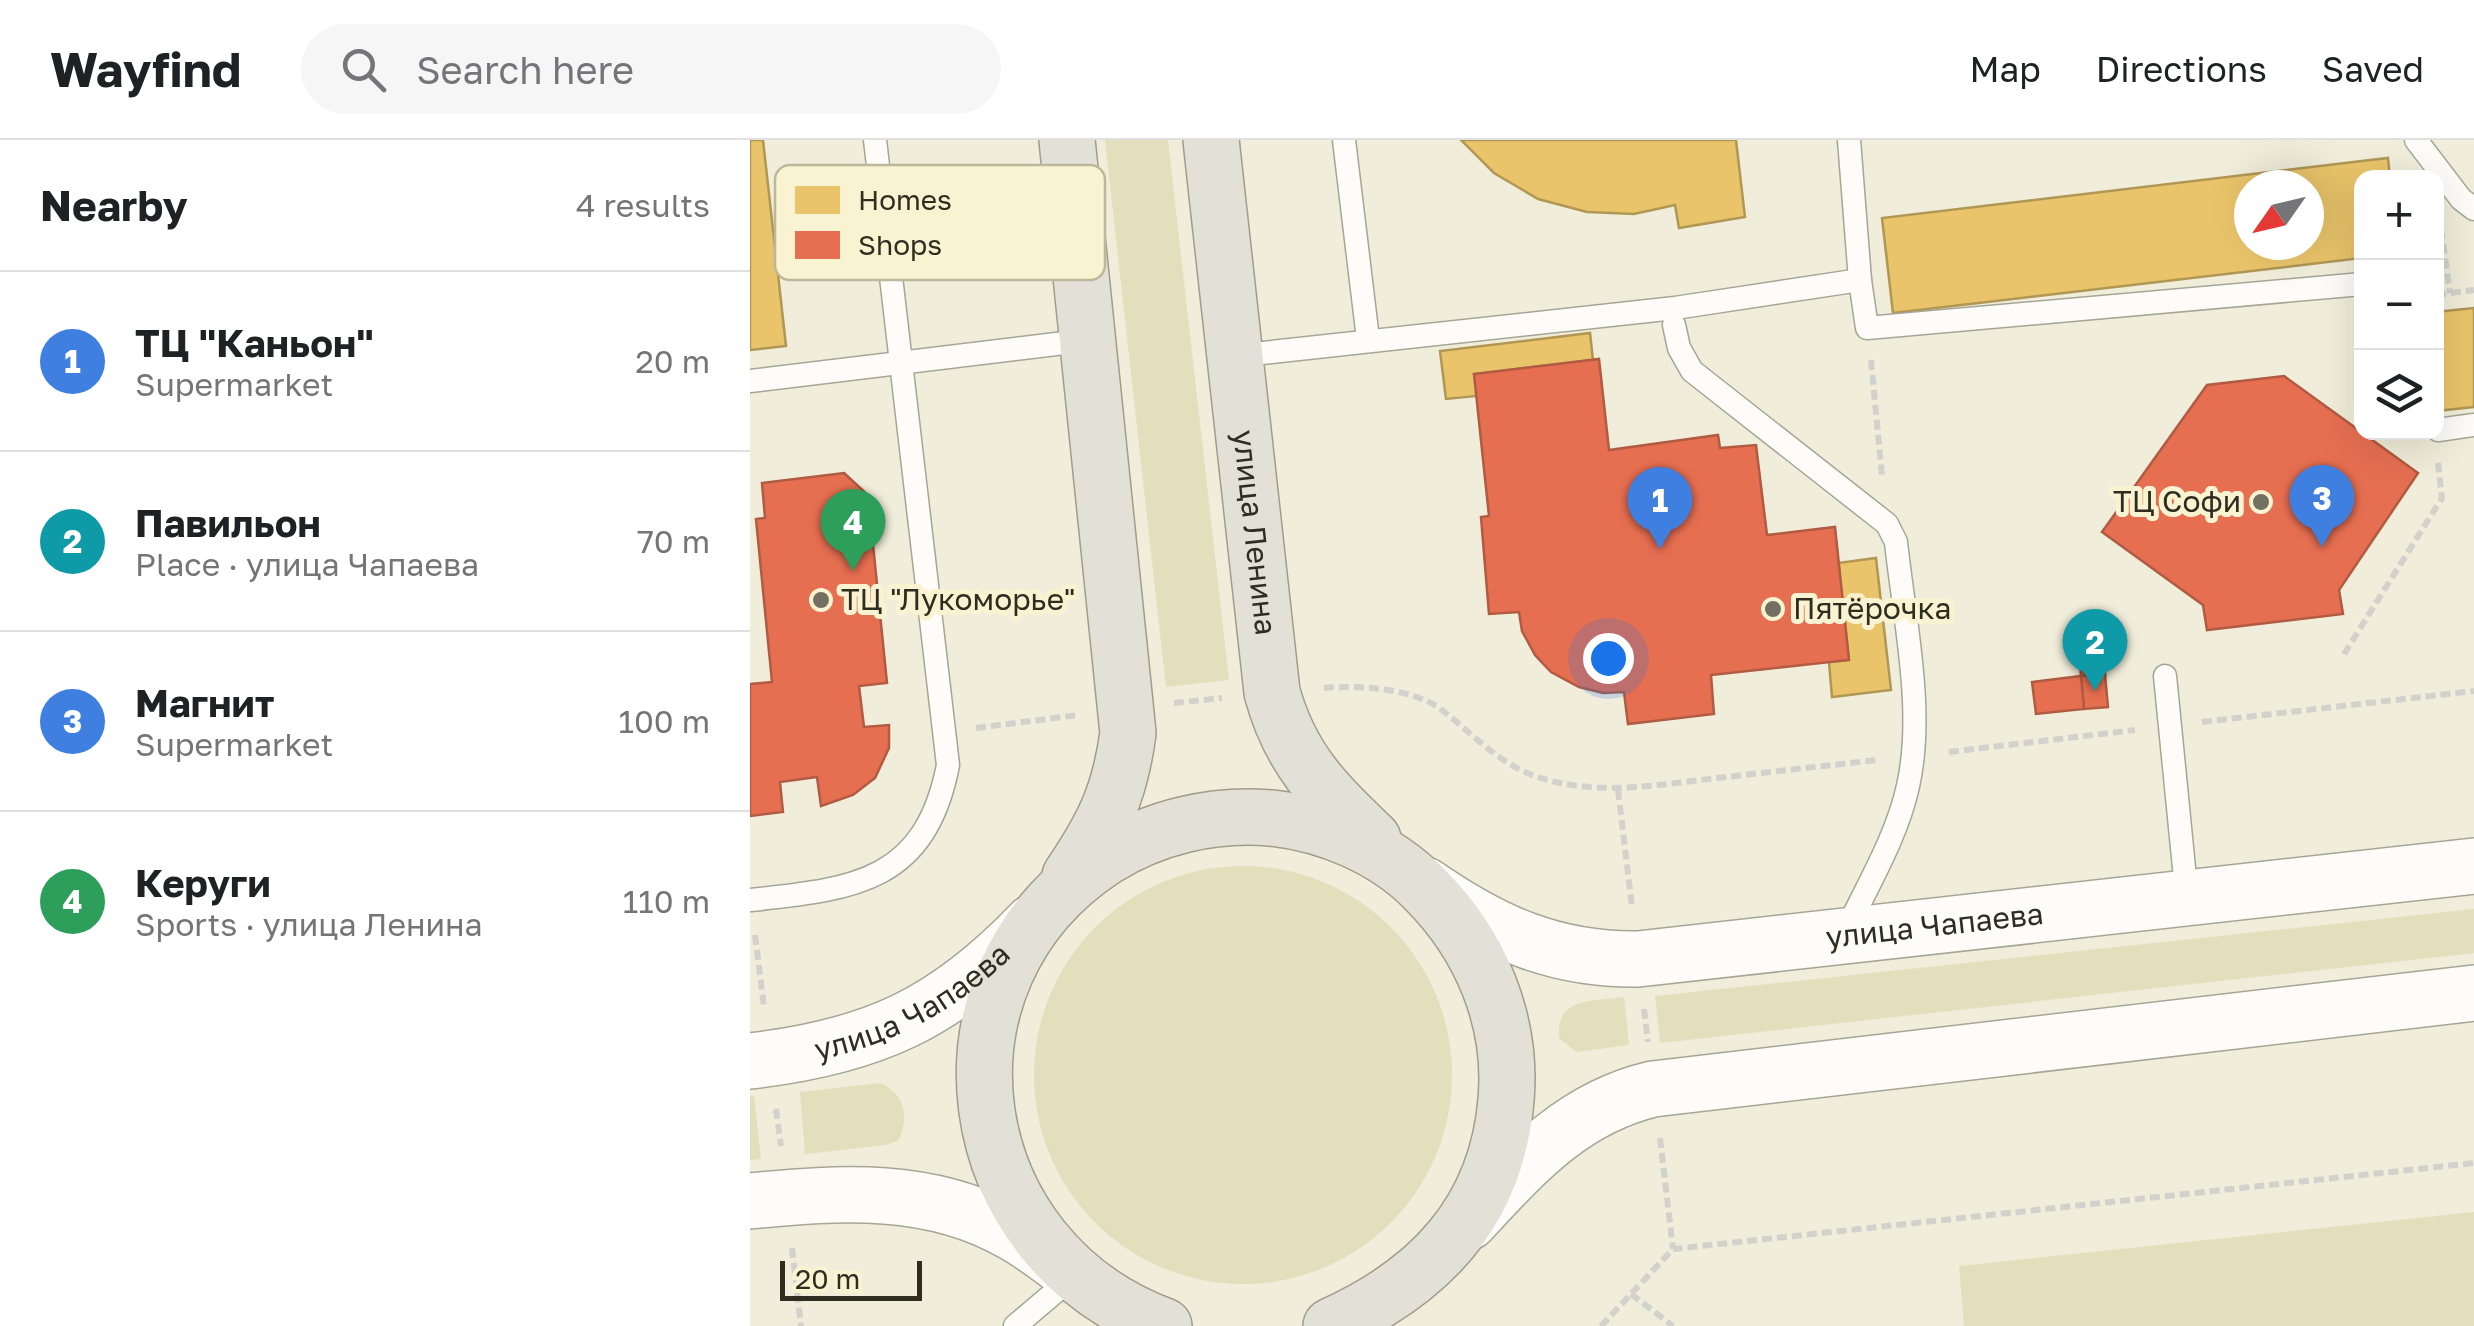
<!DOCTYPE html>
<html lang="en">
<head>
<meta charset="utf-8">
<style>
  body { margin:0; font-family:"Golos Text",sans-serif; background:#f6f6f6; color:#202124 }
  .controls { position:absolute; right:30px; top:30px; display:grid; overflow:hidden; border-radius:20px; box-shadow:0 10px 40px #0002 }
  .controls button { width:90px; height:90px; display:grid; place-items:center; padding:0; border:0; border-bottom:2px solid #e0e0e0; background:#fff; color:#202124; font:50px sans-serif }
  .compass { position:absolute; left:1484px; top:30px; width:90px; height:90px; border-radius:50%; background:#fff; box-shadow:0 10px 40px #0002; rotate:236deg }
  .scale { position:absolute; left:30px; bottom:25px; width:142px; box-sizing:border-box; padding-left:10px; border:5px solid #2f2d20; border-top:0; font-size:28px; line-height:35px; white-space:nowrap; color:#2f2d20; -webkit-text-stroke:8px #f9f3d1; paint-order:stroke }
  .you { position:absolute; left:858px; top:518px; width:35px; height:35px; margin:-25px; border:8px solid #fff; border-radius:50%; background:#1a73e8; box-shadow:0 0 0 15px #1a73e833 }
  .badge { display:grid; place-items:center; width:65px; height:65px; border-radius:50%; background:#737061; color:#fff; font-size:32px; font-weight:700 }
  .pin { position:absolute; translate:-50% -82px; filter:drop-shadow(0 2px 5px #0008) }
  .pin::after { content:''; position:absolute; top:52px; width:35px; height:30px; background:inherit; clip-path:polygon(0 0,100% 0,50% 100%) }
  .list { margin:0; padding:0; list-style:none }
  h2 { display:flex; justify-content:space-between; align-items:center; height:130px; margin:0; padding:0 40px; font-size:42px }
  h2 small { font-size:32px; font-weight:400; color:#757577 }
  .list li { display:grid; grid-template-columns:65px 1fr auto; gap:30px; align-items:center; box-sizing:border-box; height:180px; padding:0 40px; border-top:2px solid #e0e0e0 }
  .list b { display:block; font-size:38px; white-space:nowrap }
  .list p { margin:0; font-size:32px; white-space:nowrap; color:#757577 }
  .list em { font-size:32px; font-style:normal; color:#757577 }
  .icon { flex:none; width:55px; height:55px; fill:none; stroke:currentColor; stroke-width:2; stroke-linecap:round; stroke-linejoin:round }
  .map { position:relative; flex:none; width:1724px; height:1186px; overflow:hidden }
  header { display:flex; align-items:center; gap:60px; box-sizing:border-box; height:140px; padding:0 50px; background:#fff; border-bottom:2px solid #e0e0e0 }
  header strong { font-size:48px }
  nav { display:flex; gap:55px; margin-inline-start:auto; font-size:35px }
  .search { width:700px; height:90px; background:#f6f6f6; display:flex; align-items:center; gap:25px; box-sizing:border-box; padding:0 35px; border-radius:55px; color:#757577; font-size:38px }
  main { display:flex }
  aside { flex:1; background:#fff }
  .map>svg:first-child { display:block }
  .green { fill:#e3debc }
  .homes { fill:#e9c46a; stroke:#b19754; stroke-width:2.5; fill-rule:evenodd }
  .shops { fill:#e76f51; stroke:#b05b42; stroke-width:2.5 }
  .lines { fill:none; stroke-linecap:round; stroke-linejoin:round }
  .service-casing { stroke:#a7a596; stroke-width:25 }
  .secondary-casing { stroke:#a7a596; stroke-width:58 }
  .primary-casing { stroke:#a09d89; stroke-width:58 }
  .path { stroke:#d2d1cc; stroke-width:6; stroke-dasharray:10 5; stroke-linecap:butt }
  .service { stroke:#fdfcf9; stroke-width:22 }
  .secondary { stroke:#fdfcf9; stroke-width:55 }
  .primary { stroke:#e2e0d7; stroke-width:55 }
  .poi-dot { fill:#737061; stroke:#f9f3d1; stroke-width:4 }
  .labels { text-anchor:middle; stroke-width:10; stroke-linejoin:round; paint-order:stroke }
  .poi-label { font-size:30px; fill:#2f2d20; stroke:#f9f3d1; text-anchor:start }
  .street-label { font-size:30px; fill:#2f2d20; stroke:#f9f3d1 }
  .key { fill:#f9f3d1; stroke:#bcb89c; stroke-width:2.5 }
  .key-label { font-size:28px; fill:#2f2d20 }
</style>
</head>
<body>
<header>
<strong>Wayfind</strong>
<div class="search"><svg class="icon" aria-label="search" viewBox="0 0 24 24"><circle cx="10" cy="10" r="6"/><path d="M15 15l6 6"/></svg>Search here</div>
<nav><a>Map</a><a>Directions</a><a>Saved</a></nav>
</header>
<main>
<aside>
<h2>Nearby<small>4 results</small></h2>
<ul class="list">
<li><span class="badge" style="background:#3f7fe0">1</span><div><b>ТЦ &quot;Каньон&quot;</b><p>Supermarket</p></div><em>20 m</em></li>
<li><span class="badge" style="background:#0f9aa8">2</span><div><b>Павильон</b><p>Place · улица Чапаева</p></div><em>70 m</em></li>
<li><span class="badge" style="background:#3f7fe0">3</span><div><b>Магнит</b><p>Supermarket</p></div><em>100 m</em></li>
<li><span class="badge" style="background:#2e9e5b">4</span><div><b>Керуги</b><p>Sports · улица Ленина</p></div><em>110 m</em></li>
</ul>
</aside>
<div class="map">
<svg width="1724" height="1186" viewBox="0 0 1724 1186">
  <rect width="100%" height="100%" fill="#f0edda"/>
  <g class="green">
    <polygon points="355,0 418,0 479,540 416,547"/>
    <circle cx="493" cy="935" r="209"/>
    <polygon points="1724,769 1724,813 910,903 905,856"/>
    <path d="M874 857 879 905 826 912 809 898C806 856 842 862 874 857Z"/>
    <path d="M131 943C155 955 159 976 149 1000L136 1005 55 1014 50 952Z"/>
    <polygon points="4,956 11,1019 0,1020 0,957"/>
    <polygon points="1724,1072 1724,1186 1214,1186 1209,1126"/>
  </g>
  <g class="homes">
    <polygon points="0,0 13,0 36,206 0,210"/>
    <polygon points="711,0 986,0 995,77 929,88 925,65 884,74 837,72 788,59 744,33"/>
    <path d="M1638 18 1640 38H1612V118L1143 173 1132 78ZM1499 45H1559V105H1499Z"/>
    <polygon points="1724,168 1724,267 1686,271 1686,172"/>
    <polygon points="840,193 843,220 724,234 727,256 696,259 690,211"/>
    <polygon points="1126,418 1141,550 1082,557 1079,522 1099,520 1088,423"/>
  </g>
  <g class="shops">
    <polygon points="849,219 859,310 968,295 970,308 1006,305 1017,395 1085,387 1099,520 961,535 964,574 878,584 874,552 853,553 829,547 801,532 785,515 772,491 769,472 739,474 731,377 739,376 724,234"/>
    <polygon points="1534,236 1668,333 1589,450 1593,474 1457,490 1453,465 1352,392 1457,245"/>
    <polygon points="94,333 118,355 137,543 109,546 114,587 139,585 139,608 125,638 103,655 71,666 67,637 30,642 33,672 0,676 0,544 22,542 6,379 15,378 12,343"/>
    <polygon points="1352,501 1355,534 1331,536 1328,503"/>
    <polygon points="1355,534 1358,567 1334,569 1331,536"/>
    <polygon points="1331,536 1334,569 1286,574 1282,542"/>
  </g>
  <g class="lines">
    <g class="service-casing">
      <g id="service">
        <polyline points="594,0 618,199"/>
        <polyline points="1666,0 1711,59 1724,69"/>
        <polyline points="1110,140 1117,188 1612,144"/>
        <path d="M924 185 929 208 942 231 1137 384 1146 402C1154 478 1175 571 1158 646 1147 697 1117 746 1095 793"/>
        <polyline points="485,216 925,168 1110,140 1099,0"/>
        <polyline points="0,241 339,200"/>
        <polyline points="1688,290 1724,285"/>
        <polyline points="1415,536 1437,758"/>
        <path d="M1 760C103 749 175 743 198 625L125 0"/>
        <polyline points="265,1186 325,1135"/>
      </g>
    </g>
    <g class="secondary-casing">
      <g id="secondary">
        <path id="s1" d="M675 745C743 792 804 820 888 819L1724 726"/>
        <path id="s2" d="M0 921C123 907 196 873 282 783"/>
        <path d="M0 1061C90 1052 182 1046 263 1093 281 1103 298 1116 314 1128"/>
        <path d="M719 1082C774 1023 822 968 903 949L1724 853"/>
      </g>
    </g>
    <g class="primary-casing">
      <g id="primary">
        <path d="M317 0 378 593C370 653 354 686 320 736"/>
        <path id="s3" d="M461 0 522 552C540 619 574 652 623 699"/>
        <path d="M414 1186C208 1110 167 841 355 718 404 687 463 673 521 678 577 684 635 708 675 749 731 805 763 881 756 960 747 1072 679 1142 581 1186"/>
      </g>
    </g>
    <g class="path">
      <polyline points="1691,89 1700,153"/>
      <polyline points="1686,155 1724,150"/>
      <polyline points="1121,220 1132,336"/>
      <polyline points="1594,514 1692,358 1688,323"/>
      <path d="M574 548C608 545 664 548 692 570 722 593 748 623 785 636 845 657 906 645 967 638 1020 632 1073 626 1127 620"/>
      <polyline points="424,563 472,558"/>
      <polyline points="1452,582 1724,551"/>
      <polyline points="226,588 328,575"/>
      <polyline points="1199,612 1385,590"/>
      <polyline points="868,650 882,767"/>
      <polyline points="5,795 14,867"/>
      <polyline points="894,869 898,902"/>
      <polyline points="26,969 31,1006"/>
      <polyline points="910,998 923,1109"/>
      <polyline points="42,1108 51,1186"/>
      <polyline points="881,1154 923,1186"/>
      <polyline points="851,1186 923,1109 1724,1023"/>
    </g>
    <use href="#service" class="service"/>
    <use href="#secondary" class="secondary"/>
    <use href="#primary" class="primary"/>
  </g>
  <g class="poi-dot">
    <circle cx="1511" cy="362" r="10"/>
    <circle cx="71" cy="460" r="10"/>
    <circle cx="1023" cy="469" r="10"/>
  </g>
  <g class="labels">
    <g class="poi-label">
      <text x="1491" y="372" text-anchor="end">ТЦ Софи</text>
      <text x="91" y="470">ТЦ "Лукоморье"</text>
      <text x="1043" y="479">Пятёрочка</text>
    </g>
    <g class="street-label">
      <text dy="10" stroke="none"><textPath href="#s3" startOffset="395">улица Ленина</textPath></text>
      <text dy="10" stroke="none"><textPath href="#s1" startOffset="528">улица Чапаева</textPath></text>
      <text dy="10" stroke="none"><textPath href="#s2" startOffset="175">улица Чапаева</textPath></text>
    </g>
  </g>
  <rect x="25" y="25" width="330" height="115" rx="15" class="key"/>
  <rect x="45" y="46" width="45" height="28" fill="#e9c46a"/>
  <rect x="45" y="91" width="45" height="28" fill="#e76f51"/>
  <g class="key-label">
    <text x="108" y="70">Homes</text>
    <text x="108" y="115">Shops</text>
  </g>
</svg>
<div class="controls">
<button>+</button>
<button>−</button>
<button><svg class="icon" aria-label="layers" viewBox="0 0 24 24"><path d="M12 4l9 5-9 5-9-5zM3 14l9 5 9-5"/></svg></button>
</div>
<svg class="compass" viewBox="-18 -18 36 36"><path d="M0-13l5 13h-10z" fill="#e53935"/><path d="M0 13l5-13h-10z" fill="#757577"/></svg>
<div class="scale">20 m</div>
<div class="you"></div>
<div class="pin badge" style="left:910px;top:409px;background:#3f7fe0">1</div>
<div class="pin badge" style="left:1345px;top:551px;background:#0f9aa8">2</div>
<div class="pin badge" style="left:1572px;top:407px;background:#3f7fe0">3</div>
<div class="pin badge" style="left:103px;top:431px;background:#2e9e5b">4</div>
</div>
</main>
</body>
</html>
